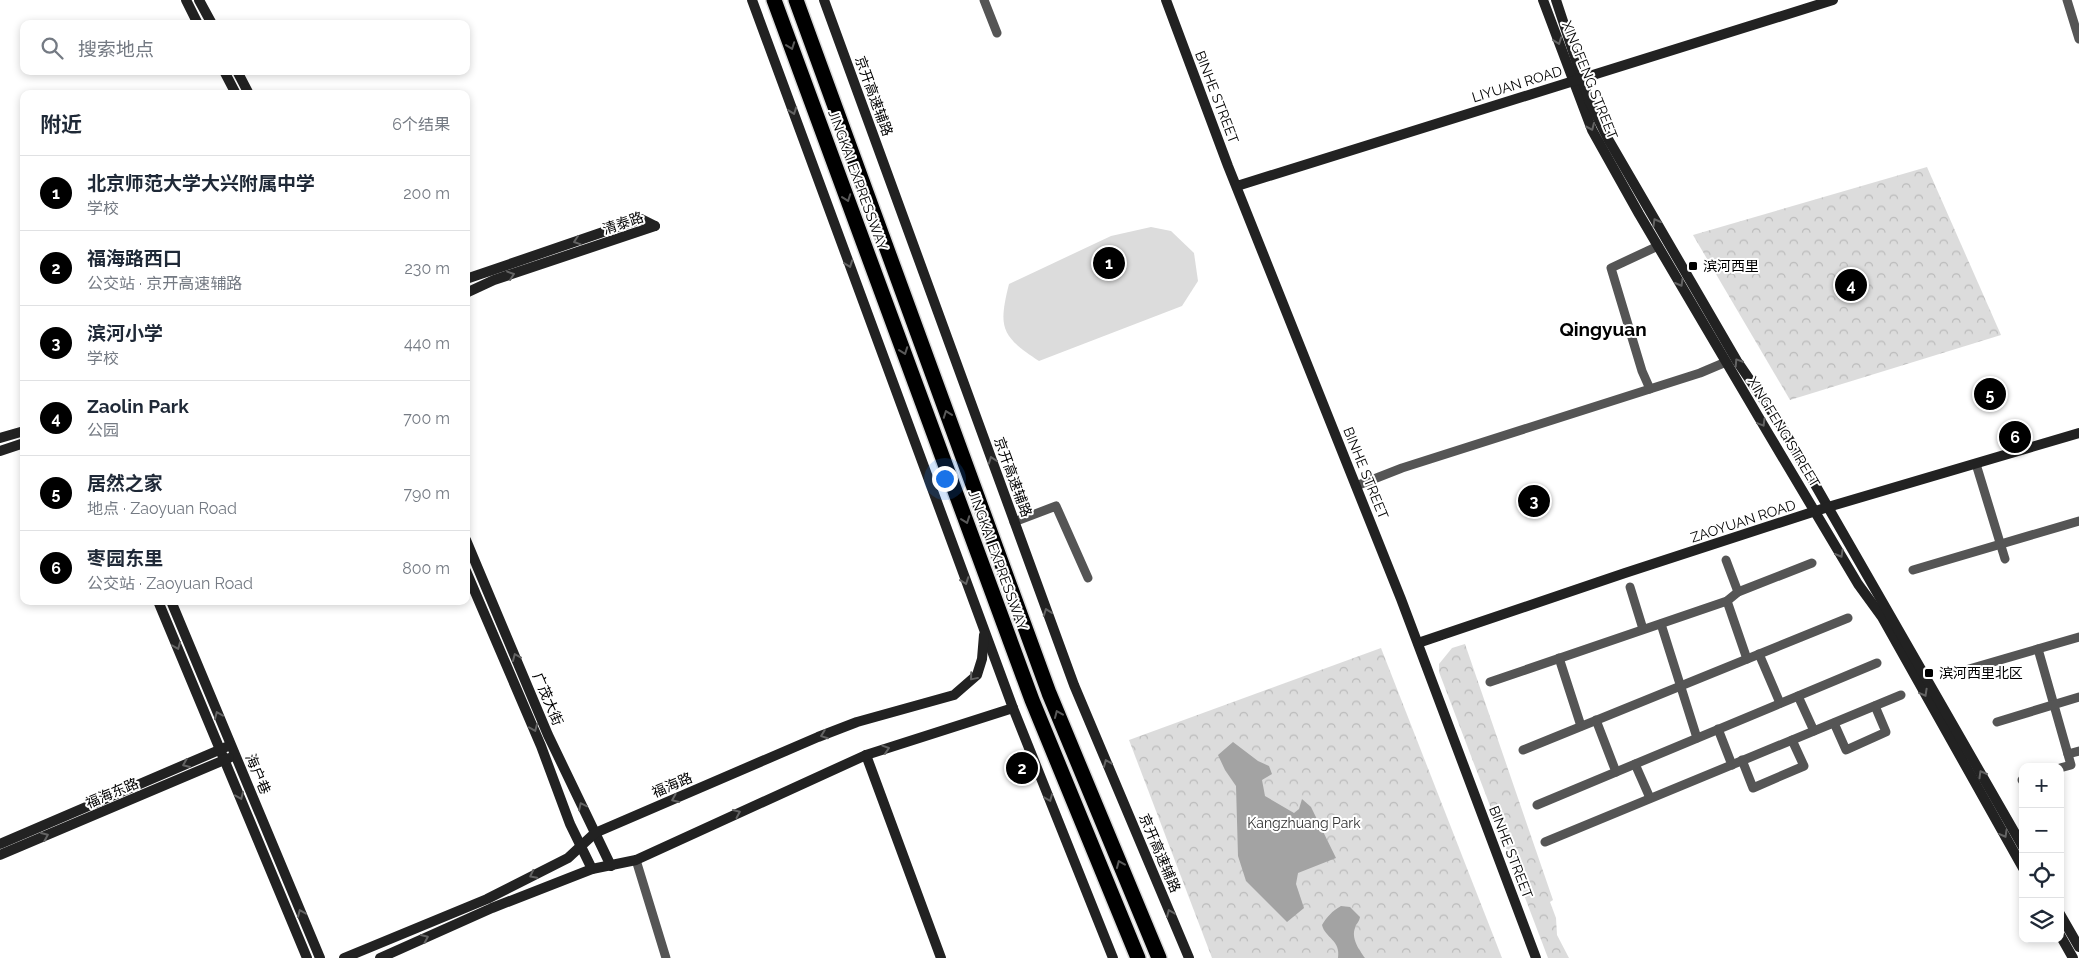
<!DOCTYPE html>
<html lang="zh">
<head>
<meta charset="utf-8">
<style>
  body { margin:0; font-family:Raleway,"Noto Sans SC",sans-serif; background:#f6f6f7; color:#1f2937 }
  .controls { position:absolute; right:15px; bottom:15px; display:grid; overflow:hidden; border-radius:10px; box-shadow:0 2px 8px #0003 }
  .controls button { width:45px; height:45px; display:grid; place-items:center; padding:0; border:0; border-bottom:1px solid #e0e1e3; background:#fff; color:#1f2937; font:25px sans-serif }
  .you { position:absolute; left:944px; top:478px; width:18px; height:18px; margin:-12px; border:4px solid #fff; border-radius:50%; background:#1a73e8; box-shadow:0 0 0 8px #1a73e833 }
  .badge { display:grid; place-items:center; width:32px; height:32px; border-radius:50%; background:#000; color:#fff; font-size:16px; font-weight:700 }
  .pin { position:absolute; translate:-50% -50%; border:2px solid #fff; box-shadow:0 1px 5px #0006 }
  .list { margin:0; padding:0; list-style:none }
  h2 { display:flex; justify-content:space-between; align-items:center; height:65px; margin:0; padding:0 20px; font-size:21px }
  h2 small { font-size:16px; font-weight:400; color:#747a83 }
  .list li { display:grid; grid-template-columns:32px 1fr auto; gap:15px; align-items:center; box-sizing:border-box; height:75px; padding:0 20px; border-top:1px solid #e0e1e3 }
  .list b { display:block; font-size:19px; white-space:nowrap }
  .list p { margin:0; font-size:16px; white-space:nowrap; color:#747a83 }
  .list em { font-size:16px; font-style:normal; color:#747a83 }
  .icon { flex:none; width:28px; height:28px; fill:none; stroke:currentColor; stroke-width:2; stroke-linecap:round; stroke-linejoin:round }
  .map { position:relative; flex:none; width:2079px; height:958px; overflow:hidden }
  .search { position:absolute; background:#fff; box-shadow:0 2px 8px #0003; left:20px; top:20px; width:450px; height:55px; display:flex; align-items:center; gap:12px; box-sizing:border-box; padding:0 18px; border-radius:10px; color:#747a83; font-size:19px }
  .panel { position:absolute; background:#fff; box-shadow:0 2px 8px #0003; left:20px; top:90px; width:450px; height:515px; border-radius:10px }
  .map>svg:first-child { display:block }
  .forest { fill:url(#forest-crowns) }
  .garden { fill:#dcdcdc }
  .water { fill:#a3a3a3 }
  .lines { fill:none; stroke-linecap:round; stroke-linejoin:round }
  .highway-casing { stroke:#dbdbdb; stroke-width:18 }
  .street { stroke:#555; stroke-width:9 }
  .secondary { stroke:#222; stroke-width:10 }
  .highway { stroke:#000; stroke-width:15 }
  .oneway { stroke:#646464 }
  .oneway2 { stroke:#595959 }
  .poi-dot { fill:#000; stroke:#fff; stroke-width:2 }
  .labels { text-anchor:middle; stroke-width:4; stroke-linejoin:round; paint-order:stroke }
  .street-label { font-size:14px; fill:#000; stroke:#fff }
  .poi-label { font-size:14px; fill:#000; stroke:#fff; text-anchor:start }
  .park-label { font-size:14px; fill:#333; stroke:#fff }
  .district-label { font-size:19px; font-weight:bold; fill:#000; stroke:#fff }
</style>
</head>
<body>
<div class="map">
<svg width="2079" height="958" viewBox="0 0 2079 958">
  <defs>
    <pattern id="forest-crowns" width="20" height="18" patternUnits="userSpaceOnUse" patternTransform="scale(1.25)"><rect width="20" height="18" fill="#dcdcdc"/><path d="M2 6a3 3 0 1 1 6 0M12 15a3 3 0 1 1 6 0" fill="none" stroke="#bbb"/></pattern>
  </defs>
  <rect width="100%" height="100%" fill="#fff"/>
  <g class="forest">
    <polygon points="1927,167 2001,335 1790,400 1693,235"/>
    <polygon points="1465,644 1553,900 1550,902 1556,918 1557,935 1569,958 1548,958 1439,672 1439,664 1452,648"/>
    <polygon points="1381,648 1502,958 1212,958 1129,740"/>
  </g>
  <path class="garden" d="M1151 227 1171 231 1194 253 1198 281 1182 306 1039 361C1001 336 998 328 1009 284L1111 236Z"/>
  <g class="water">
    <polygon points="1233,742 1258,761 1269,766 1272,774 1262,780 1265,796 1294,813 1299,809 1302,799 1311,807 1336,858 1298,873 1296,884 1304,908 1287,922 1246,881 1238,856 1236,786 1225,770 1218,755"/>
    <path d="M1341 906 1350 907 1360 917C1359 923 1356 923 1355 928 1351 938 1359 950 1365 958H1338C1341 940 1325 938 1322 925 1327 917 1332 911 1341 906Z"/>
  </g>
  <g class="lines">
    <g class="highway-casing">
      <g id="highway">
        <polyline points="774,0 1032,700 1138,958"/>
        <polyline points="796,0 1049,693 1159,958"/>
      </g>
    </g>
    <g class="street">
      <polyline points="984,0 997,33"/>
      <polyline points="2067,0 2079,39"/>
      <polyline points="1650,389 1642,371 1611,268 1658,246"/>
      <polyline points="1976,464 2005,559"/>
      <polyline points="1356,486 1402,468 1700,373 1726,362"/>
      <polyline points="1014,522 1056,506 1088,578"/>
      <polyline points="1726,560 1738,592"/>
      <polyline points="1913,570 2079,521"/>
      <polyline points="1630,587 1643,629"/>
      <polyline points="1727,601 1747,659"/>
      <polyline points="1661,624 1697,738"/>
      <polyline points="2038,649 2071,765 2060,768"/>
      <polyline points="1759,654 1780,703"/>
      <polyline points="1559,658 1581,726"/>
      <polyline points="1969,669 2079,637"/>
      <polyline points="1490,682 1727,601 1738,592 1812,563"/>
      <polyline points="1798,696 1814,731"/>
      <polyline points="1596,720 1616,772"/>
      <polyline points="1997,722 2079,697"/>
      <polyline points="1834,723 1846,750 1886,732 1875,706"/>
      <polyline points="1718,729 1732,765"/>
      <polyline points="1523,750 1848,618"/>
      <polyline points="2068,754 2079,751"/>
      <polyline points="1742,760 1753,788 1804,766 1792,740"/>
      <polyline points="1635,764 1650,798"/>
      <polyline points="2022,780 2023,779"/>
      <polyline points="1537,805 1877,663"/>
      <polyline points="1545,842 1901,695"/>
      <polyline points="636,860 666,958"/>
    </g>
    <g class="secondary">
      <polyline points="186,0 198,24"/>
      <polyline points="199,0 212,24"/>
      <polyline points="752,0 1013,708 1113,958"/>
      <polyline points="824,0 1074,685 1189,958"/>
      <polyline points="1166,0 1228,166 1401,599 1536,958"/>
      <polyline points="1543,0 1592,130 1639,214 1768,433 1858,584 1882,617 2023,868"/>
      <polyline points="1556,0 1589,100 1608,139 1737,361 1782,427 2023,847"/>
      <polyline points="224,71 236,94"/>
      <polyline points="237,71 249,94"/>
      <polyline points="1237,186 1833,0"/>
      <polyline points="466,279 641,219 655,226"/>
      <polyline points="466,293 494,280 655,226"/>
      <polyline points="0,438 24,431"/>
      <polyline points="0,451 24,443"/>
      <polyline points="466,540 548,735 611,866"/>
      <polyline points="466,571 541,746 570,824 592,869"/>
      <polyline points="158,601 307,958"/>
      <polyline points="171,601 320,958"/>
      <polyline points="1418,643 1625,573 1828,507 2079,433"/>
      <polyline points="866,755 941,958"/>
      <polyline points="0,844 226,747"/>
      <polyline points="0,855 229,758"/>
      <polyline points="2060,914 2079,947"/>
      <polyline points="2060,935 2073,958"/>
      <polyline points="344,958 487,899 568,858 595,833 818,737 857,722 954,695 977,675 982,659 984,635"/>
      <polyline points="380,958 492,908 592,869 636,860 866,755 1013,708"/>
    </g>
    <use href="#highway" class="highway"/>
  </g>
  <defs><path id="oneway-chevron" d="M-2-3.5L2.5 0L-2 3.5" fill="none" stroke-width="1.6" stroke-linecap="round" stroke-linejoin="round" transform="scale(1.25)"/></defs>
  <g class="oneway">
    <use href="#oneway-chevron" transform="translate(1558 41) rotate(70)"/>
    <use href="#oneway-chevron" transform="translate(793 111) rotate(70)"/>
    <use href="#oneway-chevron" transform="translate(1591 127) rotate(66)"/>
    <use href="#oneway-chevron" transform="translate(1656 222) rotate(-120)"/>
    <use href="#oneway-chevron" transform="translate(577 241) rotate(161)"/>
    <use href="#oneway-chevron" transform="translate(849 264) rotate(70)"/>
    <use href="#oneway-chevron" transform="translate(511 275) rotate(-19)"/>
    <use href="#oneway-chevron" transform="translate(1680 283) rotate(60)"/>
    <use href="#oneway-chevron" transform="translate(1738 362) rotate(-123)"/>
    <use href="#oneway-chevron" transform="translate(1762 423) rotate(59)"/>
    <use href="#oneway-chevron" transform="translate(992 460) rotate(-110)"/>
    <use href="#oneway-chevron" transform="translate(1840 554) rotate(60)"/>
    <use href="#oneway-chevron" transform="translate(965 581) rotate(70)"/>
    <use href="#oneway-chevron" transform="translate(1047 612) rotate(-110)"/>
    <use href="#oneway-chevron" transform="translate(177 646) rotate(68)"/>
    <use href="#oneway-chevron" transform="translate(516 657) rotate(-113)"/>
    <use href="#oneway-chevron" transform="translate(973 677) rotate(130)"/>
    <use href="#oneway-chevron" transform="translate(1924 693) rotate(61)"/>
    <use href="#oneway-chevron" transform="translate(218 715) rotate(-113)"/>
    <use href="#oneway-chevron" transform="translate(534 728) rotate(67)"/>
    <use href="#oneway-chevron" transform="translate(824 735) rotate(159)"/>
    <use href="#oneway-chevron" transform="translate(886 749) rotate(-18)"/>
    <use href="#oneway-chevron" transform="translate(1107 763) rotate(-113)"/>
    <use href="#oneway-chevron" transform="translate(186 764) rotate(157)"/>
    <use href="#oneway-chevron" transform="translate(1982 774) rotate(-120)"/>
    <use href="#oneway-chevron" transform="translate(240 796) rotate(67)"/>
    <use href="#oneway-chevron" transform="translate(1049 798) rotate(68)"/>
    <use href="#oneway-chevron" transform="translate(675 799) rotate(157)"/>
    <use href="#oneway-chevron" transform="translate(582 806) rotate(-116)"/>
    <use href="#oneway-chevron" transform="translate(737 813) rotate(-24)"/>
    <use href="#oneway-chevron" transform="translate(2004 834) rotate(61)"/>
    <use href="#oneway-chevron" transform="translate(45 836) rotate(-23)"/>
    <use href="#oneway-chevron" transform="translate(533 875) rotate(153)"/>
    <use href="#oneway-chevron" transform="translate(301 913) rotate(-113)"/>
    <use href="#oneway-chevron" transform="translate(1170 913) rotate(-113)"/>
    <use href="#oneway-chevron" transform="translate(425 938) rotate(-24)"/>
  </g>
  <g class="oneway2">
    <use href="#oneway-chevron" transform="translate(791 46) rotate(70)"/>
    <use href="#oneway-chevron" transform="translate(847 198) rotate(70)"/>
    <use href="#oneway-chevron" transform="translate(904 351) rotate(70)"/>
    <use href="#oneway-chevron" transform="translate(947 414) rotate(-110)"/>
    <use href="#oneway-chevron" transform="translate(966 520) rotate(70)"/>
    <use href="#oneway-chevron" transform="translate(1058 714) rotate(-113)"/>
    <use href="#oneway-chevron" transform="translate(1120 864) rotate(-113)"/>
  </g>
  <g class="poi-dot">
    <rect x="1688" y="261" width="10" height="10" rx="2.5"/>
    <rect x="1924" y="668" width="10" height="10" rx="2.5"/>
  </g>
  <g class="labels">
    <g class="street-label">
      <text transform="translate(1590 80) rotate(68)" y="5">XINGFENG STREET</text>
      <text transform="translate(1517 84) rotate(-17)" y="5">LIYUAN ROAD</text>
      <text transform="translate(874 96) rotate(70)" y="5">京开高速辅路</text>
      <text transform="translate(1217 97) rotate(69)" y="5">BINHE STREET</text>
      <text transform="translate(858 180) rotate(70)" y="5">JINGKAI EXPRESSWAY</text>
      <text transform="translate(623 223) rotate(-19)" y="5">清泰路</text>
      <text transform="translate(1784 432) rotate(59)" y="5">XINGFENG STREET</text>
      <text transform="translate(1366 473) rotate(68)" y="5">BINHE STREET</text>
      <text transform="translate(1013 477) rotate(70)" y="5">京开高速辅路</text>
      <text transform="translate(1743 521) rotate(-18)" y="5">ZAOYUAN ROAD</text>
      <text transform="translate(998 560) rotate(70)" y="5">JINGKAI EXPRESSWAY</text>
      <text transform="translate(548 699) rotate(67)" y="5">广茂大街</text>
      <text transform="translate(258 774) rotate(67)" y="5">海户巷</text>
      <text transform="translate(672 785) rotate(-23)" y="5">福海路</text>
      <text transform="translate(112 793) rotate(-23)" y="5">福海东路</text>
      <text transform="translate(1511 852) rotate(69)" y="5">BINHE STREET</text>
      <text transform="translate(1160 853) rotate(67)" y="5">京开高速辅路</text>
    </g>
    <g class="poi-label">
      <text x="1703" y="271">滨河西里</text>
      <text x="1939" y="678">滨河西里北区</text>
    </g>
    <g class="park-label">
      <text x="1304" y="828">Kangzhuang Park</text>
    </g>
    <g class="district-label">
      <text x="1603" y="336">Qingyuan</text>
    </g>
  </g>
</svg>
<div class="controls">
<button>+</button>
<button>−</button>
<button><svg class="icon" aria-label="locate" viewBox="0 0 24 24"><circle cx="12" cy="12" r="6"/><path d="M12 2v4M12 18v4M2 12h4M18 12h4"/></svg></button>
<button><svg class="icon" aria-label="layers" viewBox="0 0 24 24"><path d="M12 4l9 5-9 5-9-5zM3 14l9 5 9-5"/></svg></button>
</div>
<div class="you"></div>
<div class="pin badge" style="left:1109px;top:263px">1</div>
<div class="pin badge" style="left:1022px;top:768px">2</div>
<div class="pin badge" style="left:1534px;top:501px">3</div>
<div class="pin badge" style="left:1851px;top:285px">4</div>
<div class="pin badge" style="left:1990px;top:394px">5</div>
<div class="pin badge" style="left:2015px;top:437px">6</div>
<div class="search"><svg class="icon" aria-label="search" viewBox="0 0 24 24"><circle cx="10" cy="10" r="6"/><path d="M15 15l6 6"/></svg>搜索地点</div>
<section class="panel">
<h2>附近<small>6个结果</small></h2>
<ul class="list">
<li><span class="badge">1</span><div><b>北京师范大学大兴附属中学</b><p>学校</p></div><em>200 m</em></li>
<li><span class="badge">2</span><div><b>福海路西口</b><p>公交站 · 京开高速辅路</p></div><em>230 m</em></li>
<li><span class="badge">3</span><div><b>滨河小学</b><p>学校</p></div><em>440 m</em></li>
<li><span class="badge">4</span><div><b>Zaolin Park</b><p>公园</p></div><em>700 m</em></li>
<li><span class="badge">5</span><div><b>居然之家</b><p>地点 · Zaoyuan Road</p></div><em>790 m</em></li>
<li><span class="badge">6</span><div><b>枣园东里</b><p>公交站 · Zaoyuan Road</p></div><em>800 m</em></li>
</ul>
</section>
</div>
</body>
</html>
